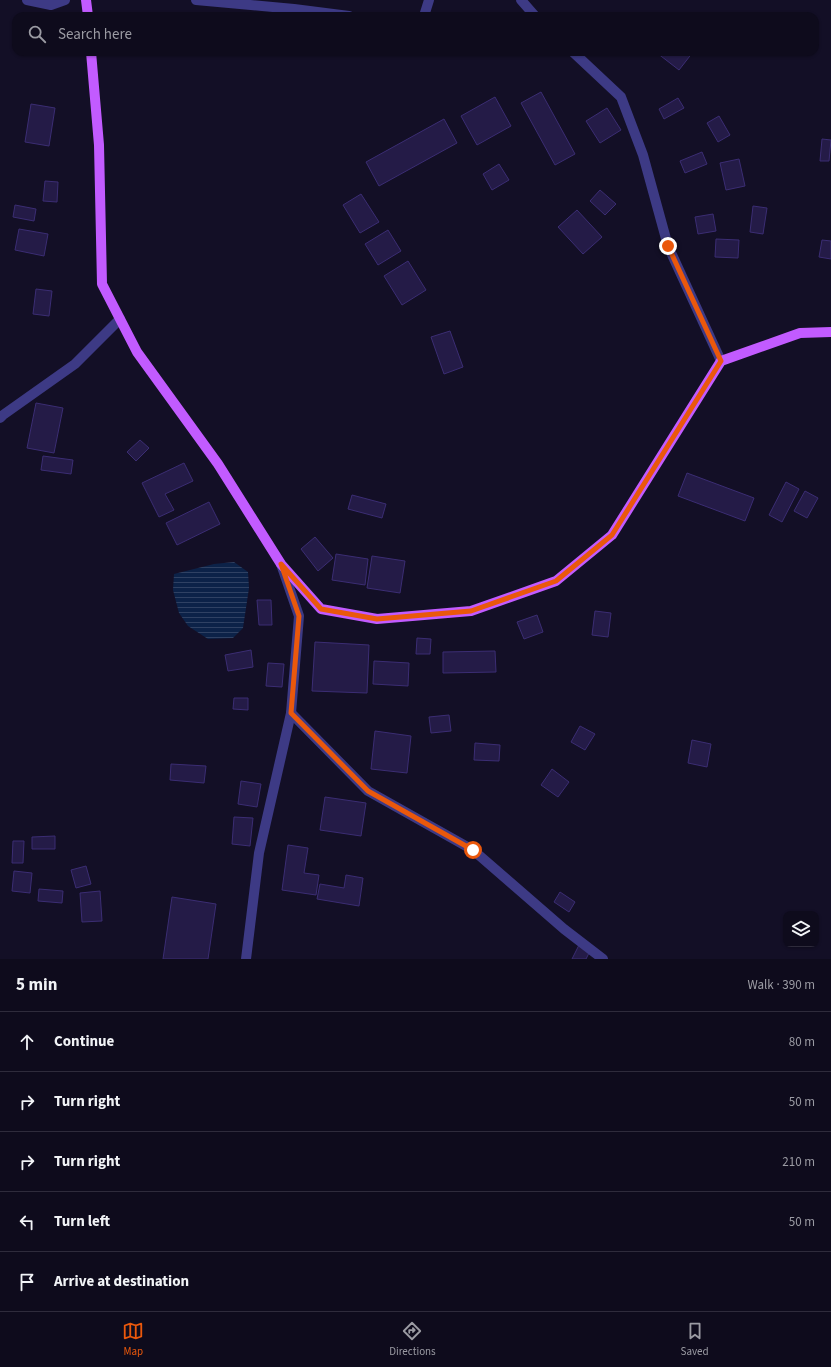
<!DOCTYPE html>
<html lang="en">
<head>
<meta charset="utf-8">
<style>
  body { margin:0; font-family:"Source Sans 3",sans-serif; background:#171425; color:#f1f3f6 }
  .controls { position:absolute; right:12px; bottom:12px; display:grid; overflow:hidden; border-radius:8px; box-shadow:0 1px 3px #0004 }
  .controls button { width:36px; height:36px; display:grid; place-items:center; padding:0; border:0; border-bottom:1px solid #2e2b3b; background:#0e0b1c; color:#f1f3f6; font:20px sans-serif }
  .stop { position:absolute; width:12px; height:12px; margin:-9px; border:3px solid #ea580c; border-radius:50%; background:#fff }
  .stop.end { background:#ea580c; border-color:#fff; box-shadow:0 1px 4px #0008 }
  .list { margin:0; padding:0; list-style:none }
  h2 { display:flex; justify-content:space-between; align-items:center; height:52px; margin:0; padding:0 16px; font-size:17px }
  h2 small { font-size:13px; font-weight:400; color:#9b9ba3 }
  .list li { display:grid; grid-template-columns:26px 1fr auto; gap:12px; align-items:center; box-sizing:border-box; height:60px; padding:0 16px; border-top:1px solid #2e2b3b }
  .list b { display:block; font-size:15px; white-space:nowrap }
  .list em { font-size:13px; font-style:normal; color:#9b9ba3 }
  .icon { flex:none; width:22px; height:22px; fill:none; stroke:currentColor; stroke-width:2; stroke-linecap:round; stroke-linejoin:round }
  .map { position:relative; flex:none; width:831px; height:959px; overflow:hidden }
  .search { position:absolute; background:#0e0b1c; box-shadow:0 1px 3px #0004; left:12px; right:12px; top:12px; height:44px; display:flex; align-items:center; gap:10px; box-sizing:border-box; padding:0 14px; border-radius:12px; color:#9b9ba3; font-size:15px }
  .sheet { height:352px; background:#0e0b1c }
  nav { display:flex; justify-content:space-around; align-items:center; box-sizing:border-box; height:56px; border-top:1px solid #2e2b3b; background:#0e0b1c; font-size:11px; color:#9b9ba3 }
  nav a { display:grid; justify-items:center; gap:2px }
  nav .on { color:#ea580c }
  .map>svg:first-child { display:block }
  .water { fill:url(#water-rules) }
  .building { fill:#241b47; stroke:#3b2d73 }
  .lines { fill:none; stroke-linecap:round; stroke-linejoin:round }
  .minor { stroke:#3d3a85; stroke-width:10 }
  .major { stroke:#c25bff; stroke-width:10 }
  .route { stroke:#ea580c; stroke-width:5 }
</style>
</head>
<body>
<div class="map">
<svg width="831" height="959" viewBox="0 0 831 959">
  <defs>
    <pattern id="water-rules" width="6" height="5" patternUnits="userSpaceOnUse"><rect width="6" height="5" fill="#0c2248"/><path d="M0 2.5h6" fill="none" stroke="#2f4163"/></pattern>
  </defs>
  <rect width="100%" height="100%" fill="#130f26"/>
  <polygon class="water" points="234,562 248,572 249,588 243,628 233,638 208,639 188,626 179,613 173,590 174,574 214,564"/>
  <g class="building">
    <polygon points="658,52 693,52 679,70 657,53"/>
    <polygon points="541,92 575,154 555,165 521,103"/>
    <polygon points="495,97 511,126 477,145 461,116"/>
    <polygon points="678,98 684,108 664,119 659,109"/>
    <polygon points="31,104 55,108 49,146 25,142"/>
    <polygon points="607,108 621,130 600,143 586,121"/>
    <polygon points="719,116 730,135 718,142 707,123"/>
    <polygon points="444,119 457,143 379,186 366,162"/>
    <polygon points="822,139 831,140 829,161 820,161"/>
    <polygon points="702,152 707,164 685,173 680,161"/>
    <polygon points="739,159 745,186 726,190 720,163"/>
    <polygon points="499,164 509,180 492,190 483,174"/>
    <polygon points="45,181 58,182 57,202 43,201"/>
    <polygon points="600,190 616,204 605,215 590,201"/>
    <polygon points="361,194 379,222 360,233 343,205"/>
    <polygon points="15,205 36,209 34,221 13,217"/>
    <polygon points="753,206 767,208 763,234 750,232"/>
    <polygon points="577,210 602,237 583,254 558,227"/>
    <polygon points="713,214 716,231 698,234 695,217"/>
    <polygon points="19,229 48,234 44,256 15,250"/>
    <polygon points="388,230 401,251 378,265 365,244"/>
    <polygon points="716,239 739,240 738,258 715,257"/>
    <polygon points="822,240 831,241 831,259 819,257"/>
    <polygon points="408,261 426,290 402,305 384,276"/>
    <polygon points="36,289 52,291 49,316 33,314"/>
    <polygon points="450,331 463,367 444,374 431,337"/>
    <polygon points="36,403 63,408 54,453 27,448"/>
    <polygon points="140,440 149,448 136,461 127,452"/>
    <polygon points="43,456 73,460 71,474 41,470"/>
    <polygon points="184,463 193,481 165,494 174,510 159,517 142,483"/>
    <polygon points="687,473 754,498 745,521 678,496"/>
    <polygon points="786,482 799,489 782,522 769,515"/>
    <polygon points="805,491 818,498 807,518 794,511"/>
    <polygon points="352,495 386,504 382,518 348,509"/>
    <polygon points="209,502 220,524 177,545 166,523"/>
    <polygon points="315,537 333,558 318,571 301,549"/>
    <polygon points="336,554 368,559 365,585 332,580"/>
    <polygon points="372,556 405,561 400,593 367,588"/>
    <polygon points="257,600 271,600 272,625 259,625"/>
    <polygon points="595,611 611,613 608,637 592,635"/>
    <polygon points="537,615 543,632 524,639 517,622"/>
    <polygon points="417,638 431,639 430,654 416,654"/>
    <polygon points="315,642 369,645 367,693 312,691"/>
    <polygon points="251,650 253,667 228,671 225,655"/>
    <polygon points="495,651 496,672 443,673 443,652"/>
    <polygon points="374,661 409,663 408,686 373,684"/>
    <polygon points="268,663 284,664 282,687 266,686"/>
    <polygon points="234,698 248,698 248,710 233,709"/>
    <polygon points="449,715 451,731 431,733 429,717"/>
    <polygon points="580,726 595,734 585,750 571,742"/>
    <polygon points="375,731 411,736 407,773 371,769"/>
    <polygon points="692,740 711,744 707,767 688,763"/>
    <polygon points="475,743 500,745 499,761 474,760"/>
    <polygon points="171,764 206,766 204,783 170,780"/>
    <polygon points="552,769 569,782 558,797 541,785"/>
    <polygon points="241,781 261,784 257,807 238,804"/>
    <polygon points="325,797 366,803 361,836 320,830"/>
    <polygon points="234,817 253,818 250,846 232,844"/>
    <polygon points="55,836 55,849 32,849 32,837"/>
    <polygon points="13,841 24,841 23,863 12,863"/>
    <polygon points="288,845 308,848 304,873 319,875 316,895 282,890"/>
    <polygon points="86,866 91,884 76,888 71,870"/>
    <polygon points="14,871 32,873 30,893 12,891"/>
    <polygon points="346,875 363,878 359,906 317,899 320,884 344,888"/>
    <polygon points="39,889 63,891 62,903 38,901"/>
    <polygon points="100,891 102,921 82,922 80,893"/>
    <polygon points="560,892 575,902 569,912 554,902"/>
    <polygon points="172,897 216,904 208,959 163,959"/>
    <polygon points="579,945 590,951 586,959 572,959"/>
  </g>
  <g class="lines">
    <g class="minor">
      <polyline points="27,0 51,5 65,0"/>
      <polyline points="196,0 294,9 349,16"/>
      <polyline points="521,0 535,16"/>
      <polyline points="424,16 429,0"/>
      <polyline points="573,52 621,97 643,155 668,246 721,361"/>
      <polyline points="0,418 3,415 75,364 120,319"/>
      <polyline points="291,713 368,791 473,850 564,929 603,959"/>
      <polyline points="246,959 259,853 291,713 299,616 281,564"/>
    </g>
    <g class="major">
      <polyline points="86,0 88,16"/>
      <polyline points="91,52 99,145 102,284 137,352 218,464 281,564 321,609 377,619 471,611 556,581 612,535 721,361 800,333 831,332"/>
    </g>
  </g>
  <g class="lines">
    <polyline class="route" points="473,850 368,791 291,713 299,616 281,564 321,609 377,619 471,611 556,581 612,535 721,361 668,246"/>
  </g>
</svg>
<div class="controls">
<button><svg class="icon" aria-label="layers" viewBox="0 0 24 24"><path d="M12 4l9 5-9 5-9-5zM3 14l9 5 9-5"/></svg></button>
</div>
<div class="stop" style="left:473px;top:850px"></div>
<div class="stop end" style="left:668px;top:246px"></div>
<div class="search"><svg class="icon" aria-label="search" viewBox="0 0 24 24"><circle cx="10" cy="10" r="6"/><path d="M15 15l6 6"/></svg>Search here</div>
</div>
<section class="sheet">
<h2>5 min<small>Walk · 390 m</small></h2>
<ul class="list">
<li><svg class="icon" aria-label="ahead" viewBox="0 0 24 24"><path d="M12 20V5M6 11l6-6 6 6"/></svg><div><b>Continue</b></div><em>80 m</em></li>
<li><svg class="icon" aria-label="right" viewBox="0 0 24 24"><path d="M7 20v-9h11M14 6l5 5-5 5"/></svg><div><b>Turn right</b></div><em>50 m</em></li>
<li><svg class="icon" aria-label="right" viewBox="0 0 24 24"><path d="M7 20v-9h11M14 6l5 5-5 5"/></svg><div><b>Turn right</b></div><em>210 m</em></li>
<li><svg class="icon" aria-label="left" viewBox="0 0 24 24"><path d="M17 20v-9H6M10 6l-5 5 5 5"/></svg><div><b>Turn left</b></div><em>50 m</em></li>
<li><svg class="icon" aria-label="arrive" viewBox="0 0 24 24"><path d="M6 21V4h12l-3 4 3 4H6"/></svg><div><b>Arrive at destination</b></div></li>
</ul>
</section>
<nav>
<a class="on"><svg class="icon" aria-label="map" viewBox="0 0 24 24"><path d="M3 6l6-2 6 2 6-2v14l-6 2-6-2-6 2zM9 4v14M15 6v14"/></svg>Map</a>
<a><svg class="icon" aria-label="directions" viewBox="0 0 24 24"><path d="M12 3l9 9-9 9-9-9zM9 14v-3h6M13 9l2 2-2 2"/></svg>Directions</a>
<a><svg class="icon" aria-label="saved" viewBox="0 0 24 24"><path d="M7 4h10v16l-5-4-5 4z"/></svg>Saved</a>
</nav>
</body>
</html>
